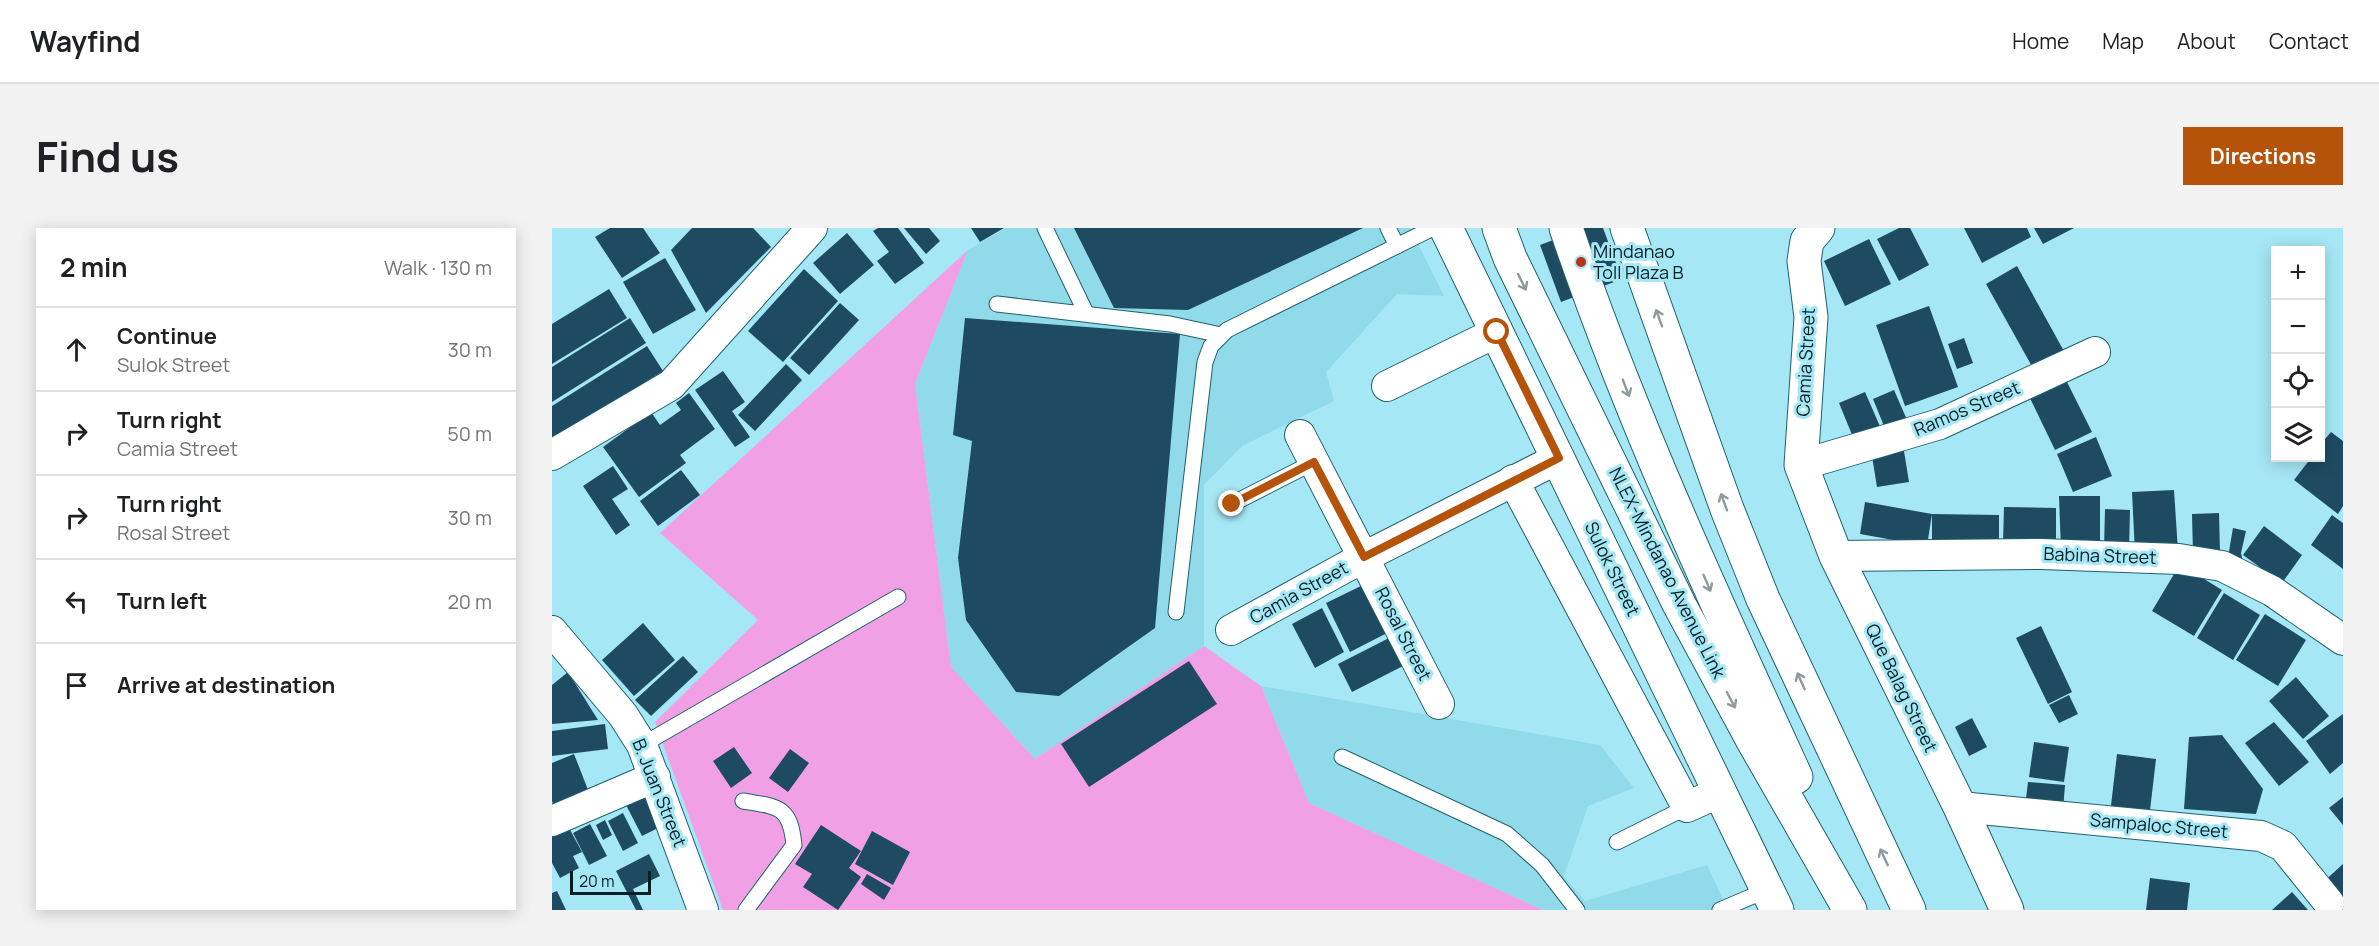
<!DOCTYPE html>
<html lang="en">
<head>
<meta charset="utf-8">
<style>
  body { margin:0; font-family:Manrope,sans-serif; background:#f2f2f2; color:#202124 }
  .controls { position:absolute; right:18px; top:18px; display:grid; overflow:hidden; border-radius:0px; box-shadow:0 3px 15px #0003 }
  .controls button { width:54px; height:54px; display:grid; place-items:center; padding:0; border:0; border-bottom:2px solid #e0e0e0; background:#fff; color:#202124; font:30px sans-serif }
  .scale { position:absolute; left:18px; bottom:15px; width:81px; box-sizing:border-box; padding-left:6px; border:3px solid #031f24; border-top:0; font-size:16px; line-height:21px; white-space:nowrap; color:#031f24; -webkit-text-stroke:4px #a6e7f5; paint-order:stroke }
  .stop { position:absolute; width:18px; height:18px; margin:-14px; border:4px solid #b45309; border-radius:50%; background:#fff }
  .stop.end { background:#b45309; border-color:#fff; box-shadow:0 2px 6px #0008 }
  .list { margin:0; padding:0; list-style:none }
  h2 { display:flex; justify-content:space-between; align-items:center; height:78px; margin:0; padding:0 24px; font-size:26px }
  h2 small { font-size:20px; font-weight:400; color:#757577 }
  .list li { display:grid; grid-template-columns:39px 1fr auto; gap:18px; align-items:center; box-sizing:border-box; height:84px; padding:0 24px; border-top:2px solid #e0e0e0 }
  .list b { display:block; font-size:22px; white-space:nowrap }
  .list p { margin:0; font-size:20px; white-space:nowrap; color:#757577 }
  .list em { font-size:20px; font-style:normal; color:#757577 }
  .icon { flex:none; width:33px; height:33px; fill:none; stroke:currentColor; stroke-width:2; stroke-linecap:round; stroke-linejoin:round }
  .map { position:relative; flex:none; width:1791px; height:682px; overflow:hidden; border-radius:0px }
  header { display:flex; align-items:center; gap:36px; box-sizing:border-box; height:84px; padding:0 30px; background:#fff; border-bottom:2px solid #e0e0e0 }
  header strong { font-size:28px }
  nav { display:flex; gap:33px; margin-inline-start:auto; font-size:21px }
  .intro { display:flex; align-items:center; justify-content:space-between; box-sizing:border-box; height:144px; padding:0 36px }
  h1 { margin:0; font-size:42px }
  .button { padding:15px 27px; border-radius:0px; background:#b45309; color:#fff; font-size:21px; font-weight:700 }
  main { display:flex; gap:36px; padding:0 36px }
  aside { flex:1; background:#fff; border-radius:0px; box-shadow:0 3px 15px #0003 }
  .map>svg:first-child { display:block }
  .built { fill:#90daea }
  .green { fill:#f2a0e5 }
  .building { fill:#1e4b61 }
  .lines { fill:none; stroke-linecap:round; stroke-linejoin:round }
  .service-casing { stroke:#1e616e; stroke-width:17 }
  .minor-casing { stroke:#1e616e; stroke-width:32 }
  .tertiary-casing { stroke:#1e616e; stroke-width:35 }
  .motorway-casing { stroke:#1e616e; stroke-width:35 }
  .service { stroke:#fff; stroke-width:15 }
  .minor { stroke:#fff; stroke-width:30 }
  .tertiary { stroke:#fff; stroke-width:33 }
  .motorway { stroke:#fff; stroke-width:33 }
  .oneway { stroke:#8e9a9c }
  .route { stroke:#b45309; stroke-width:8 }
  .poi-dot { fill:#bc3017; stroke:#a6e7f5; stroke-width:2 }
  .labels { text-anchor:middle; stroke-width:6; stroke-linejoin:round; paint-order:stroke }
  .poi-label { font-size:18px; fill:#031f24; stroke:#a6e7f5; text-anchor:start }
  .street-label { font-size:18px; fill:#031f24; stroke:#a6e7f5 }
</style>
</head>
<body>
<header>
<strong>Wayfind</strong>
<nav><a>Home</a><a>Map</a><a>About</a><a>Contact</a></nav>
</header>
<div class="intro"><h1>Find us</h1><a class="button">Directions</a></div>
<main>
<aside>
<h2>2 min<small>Walk · 130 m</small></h2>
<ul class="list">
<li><svg class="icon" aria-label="ahead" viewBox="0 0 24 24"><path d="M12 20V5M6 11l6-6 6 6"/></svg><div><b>Continue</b><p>Sulok Street</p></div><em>30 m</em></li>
<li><svg class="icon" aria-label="right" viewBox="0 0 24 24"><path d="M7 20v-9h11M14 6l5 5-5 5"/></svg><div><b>Turn right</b><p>Camia Street</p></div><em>50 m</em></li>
<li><svg class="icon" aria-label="right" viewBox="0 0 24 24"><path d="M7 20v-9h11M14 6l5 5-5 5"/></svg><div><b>Turn right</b><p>Rosal Street</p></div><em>30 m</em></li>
<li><svg class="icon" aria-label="left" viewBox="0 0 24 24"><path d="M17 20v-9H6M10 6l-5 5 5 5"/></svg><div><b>Turn left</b></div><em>20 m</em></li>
<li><svg class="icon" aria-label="arrive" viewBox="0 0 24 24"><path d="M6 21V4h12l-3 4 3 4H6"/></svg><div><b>Arrive at destination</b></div></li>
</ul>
</aside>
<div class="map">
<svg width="1791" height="682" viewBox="0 0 1791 682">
  <rect width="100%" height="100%" fill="#a6e7f5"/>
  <g class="built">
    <polygon points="454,0 858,0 892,68 845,66 774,144 782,173 690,218 652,257 652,418 483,531 399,439 363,156 416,22"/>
    <polygon points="709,458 1048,517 1082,560 1036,578 1012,648 1033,673 1155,637 1176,682 991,682 757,575"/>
  </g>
  <polygon class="green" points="416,22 363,156 399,439 483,531 652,418 709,458 757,575 991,682 171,682 103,494 206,392 108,305"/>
  <g class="building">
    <polygon points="58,0 91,0 108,25 70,50 43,9"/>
    <polygon points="140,0 201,0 219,19 154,85 119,22"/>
    <polygon points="326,0 346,0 372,35 343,56 325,33 337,24 321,3"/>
    <polygon points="352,0 377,0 388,13 374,26"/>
    <polygon points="419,0 452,0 428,14"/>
    <polygon points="522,0 811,0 636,82 562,80"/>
    <polygon points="1033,0 1051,0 1070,51 1009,74 988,17"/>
    <polygon points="1347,0 1358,0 1377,37 1347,53 1325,11"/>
    <polygon points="1412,0 1475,0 1479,9 1430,35"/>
    <polygon points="1482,0 1522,0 1491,16"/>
    <polygon points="295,5 322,37 288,66 261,35"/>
    <polygon points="1317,11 1339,56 1293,78 1272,33"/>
    <polygon points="113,30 144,82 101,106 71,54"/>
    <polygon points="1465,38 1513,125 1482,142 1434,56"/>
    <polygon points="252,41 286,73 231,134 196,103"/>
    <polygon points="57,61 75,90 0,136 0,96"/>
    <polygon points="288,75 307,92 257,147 238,130"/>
    <polygon points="1377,78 1406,159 1353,178 1324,97"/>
    <polygon points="78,90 94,115 0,174 0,139"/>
    <polygon points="413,90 628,106 603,400 507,468 464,464 414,392 406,330 420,213 401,207"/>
    <polygon points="1412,110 1421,135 1405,141 1396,116"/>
    <polygon points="95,118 111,143 0,213 0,178"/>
    <polygon points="234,136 250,152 203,203 186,187"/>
    <polygon points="171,143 193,174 180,183 198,209 183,219 143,162"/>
    <polygon points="1512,148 1540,204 1503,222 1476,166"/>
    <polygon points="1342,162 1356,194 1334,203 1321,171"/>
    <polygon points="1313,164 1330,203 1303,214 1287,175"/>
    <polygon points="137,165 163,201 128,227 134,235 87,269 51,219 99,184 108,197 129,182 124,175"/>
    <polygon points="1779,204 1791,213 1791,278 1786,286 1742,252 1759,230 1768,230 1768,217"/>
    <polygon points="1544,209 1560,248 1521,264 1505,226"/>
    <polygon points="1351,217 1357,254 1325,259 1319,222"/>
    <polygon points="61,238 76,261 60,271 78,297 64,307 31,258"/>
    <polygon points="129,242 148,267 106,298 88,273"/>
    <polygon points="1622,262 1626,323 1583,325 1580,264"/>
    <polygon points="1507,268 1548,268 1548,322 1509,322"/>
    <polygon points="1313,274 1380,286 1447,287 1447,319 1380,318 1380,286 1375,318 1308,306"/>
    <polygon points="1452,279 1504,280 1504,317 1451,316"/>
    <polygon points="1553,281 1578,282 1577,321 1552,320"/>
    <polygon points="1667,285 1668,325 1641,326 1640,286"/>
    <polygon points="1780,287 1791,295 1791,341 1759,317"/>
    <polygon points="1712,298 1750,327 1730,355 1691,327"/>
    <polygon points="1681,300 1694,303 1689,325 1692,339 1676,329"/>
    <polygon points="1628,336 1670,362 1642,408 1600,383"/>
    <polygon points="813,356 837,404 798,424 774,375"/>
    <polygon points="1672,365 1708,387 1681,432 1645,410"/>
    <polygon points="770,380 792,424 763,440 740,396"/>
    <polygon points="1713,386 1754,412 1726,458 1684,432"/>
    <polygon points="91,395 123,432 82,468 50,432"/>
    <polygon points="1489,398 1520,464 1496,476 1464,410"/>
    <polygon points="837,410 851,438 800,464 786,436"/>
    <polygon points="131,428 146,444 99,488 83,472"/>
    <polygon points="637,433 665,476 537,559 509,516"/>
    <polygon points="16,444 46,492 0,496 0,457"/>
    <polygon points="1744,449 1777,488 1751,511 1717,473"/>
    <polygon points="1517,467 1526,486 1507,495 1497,477"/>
    <polygon points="1791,486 1791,535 1778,546 1754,513"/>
    <polygon points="1420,490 1435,519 1417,528 1403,499"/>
    <polygon points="1722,494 1757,534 1727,558 1693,515"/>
    <polygon points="53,496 56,521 0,528 0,503"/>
    <polygon points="1670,507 1711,561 1704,586 1632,581 1637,509"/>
    <polygon points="1482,514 1517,519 1512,554 1477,549"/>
    <polygon points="182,519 200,545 179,560 161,533"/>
    <polygon points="238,521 257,535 236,564 217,550"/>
    <polygon points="22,526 40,572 5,586 0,573 0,535"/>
    <polygon points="1565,526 1604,531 1597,591 1558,586"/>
    <polygon points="1476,554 1513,557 1511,583 1473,579"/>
    <polygon points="92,568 108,599 90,608 74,577"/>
    <polygon points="1791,569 1791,597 1777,580"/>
    <polygon points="71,585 86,615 71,623 56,593"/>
    <polygon points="53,592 60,607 51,612 44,597"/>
    <polygon points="38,596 55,628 37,637 21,605"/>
    <polygon points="269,597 309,623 297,640 309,649 286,682 251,659 260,646 243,636"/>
    <polygon points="16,598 30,624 21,628 27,640 8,650 0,635 0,606"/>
    <polygon points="320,603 358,624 341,657 303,636"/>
    <polygon points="97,626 108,648 81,661 91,682 84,682 64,643"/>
    <polygon points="1791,636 1791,679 1769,656"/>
    <polygon points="315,646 339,660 332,672 309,656"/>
    <polygon points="1598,650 1638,655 1635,682 1594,682"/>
    <polygon points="5,663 14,682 0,682 0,665"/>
    <polygon points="1740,664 1756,682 1720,682"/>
  </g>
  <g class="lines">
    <g class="service-casing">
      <g id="service">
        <polyline points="493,0 534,85"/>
        <polyline points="836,0 845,18"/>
        <polyline points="445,76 618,96 669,107"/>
        <polyline points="680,276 762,234"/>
        <polyline points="624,384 653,134 659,118 675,102 881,0"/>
        <polyline points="90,517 346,369"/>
        <polyline points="790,529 955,606 990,637 1025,682"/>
        <path d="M191 573C227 579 238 578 242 617L194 682"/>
        <polyline points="1065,614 1135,579"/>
        <polyline points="1168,682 1215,662"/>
      </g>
    </g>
    <g class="minor-casing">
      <g id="minor">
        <polyline points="835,158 945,104"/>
        <polyline points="748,207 887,476"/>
        <polyline points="0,227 119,157 260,0"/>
        <polyline points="1249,237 1388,196 1543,124"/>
        <polyline points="961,252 1135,579 1168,564"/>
        <polyline points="1284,328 1489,326 1627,331 1670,338 1720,363 1791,412"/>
        <polyline points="679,402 812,329 1007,230"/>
        <polyline points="0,403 71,487 90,517 151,682"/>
        <polyline points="1408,579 1709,608 1731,618 1777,675"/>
        <polyline points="0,593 103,549"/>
      </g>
    </g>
    <g class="tertiary-casing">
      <g id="tertiary">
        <polyline points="894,0 1225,682"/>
        <polyline points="1266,0 1255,13 1252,33 1259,89 1249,237 1284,328 1408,579 1455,682"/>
      </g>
    </g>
    <g class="motorway-casing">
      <g id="motorway">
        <polyline points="947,0 958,30 1127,376 1200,511 1298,682"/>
        <path d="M1014 0C1078 188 1161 368 1244 549"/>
        <polyline points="1075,0 1175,281 1211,371 1357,682"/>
      </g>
    </g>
    <use href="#service" class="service"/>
    <use href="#minor" class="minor"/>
    <use href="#tertiary" class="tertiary"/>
    <use href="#motorway" class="motorway"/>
  </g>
  <defs><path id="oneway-shaft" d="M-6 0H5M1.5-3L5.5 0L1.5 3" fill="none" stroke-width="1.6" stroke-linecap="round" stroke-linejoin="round" transform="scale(1.5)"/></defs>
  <g class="oneway">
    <use href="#oneway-shaft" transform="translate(970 54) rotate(64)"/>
    <use href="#oneway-shaft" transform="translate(1107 90) rotate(-110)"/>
    <use href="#oneway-shaft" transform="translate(1074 160) rotate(69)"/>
    <use href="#oneway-shaft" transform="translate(1172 274) rotate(-110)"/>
    <use href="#oneway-shaft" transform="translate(1155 355) rotate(67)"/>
    <use href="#oneway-shaft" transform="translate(1249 453) rotate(-114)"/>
    <use href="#oneway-shaft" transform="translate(1179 472) rotate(62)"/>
    <use href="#oneway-shaft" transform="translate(1332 629) rotate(-115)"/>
  </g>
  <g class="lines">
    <polyline class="route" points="680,276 762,234 812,329 1007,230 945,104"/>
  </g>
  <circle class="poi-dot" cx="1029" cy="34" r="6"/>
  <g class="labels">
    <g class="poi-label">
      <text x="1041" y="30">Mindanao<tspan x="1041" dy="21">Toll Plaza B</tspan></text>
    </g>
    <g class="street-label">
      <text transform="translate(1254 134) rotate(-87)" y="6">Camia Street</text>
      <text transform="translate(1415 181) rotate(-23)" y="6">Ramos Street</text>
      <text transform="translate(1548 328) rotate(2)" y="6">Babina Street</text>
      <text transform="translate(1060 341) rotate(64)" y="6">Sulok Street</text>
      <text transform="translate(1115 345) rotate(63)" y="6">NLEX-Mindanao Avenue Link</text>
      <text transform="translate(747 365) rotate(-29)" y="6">Camia Street</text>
      <text transform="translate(851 406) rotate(63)" y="6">Rosal Street</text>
      <text transform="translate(1349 460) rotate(64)" y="6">Que Balag Street</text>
      <text transform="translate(107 565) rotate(68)" y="6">B. Juan Street</text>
      <text transform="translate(1607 598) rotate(5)" y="6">Sampaloc Street</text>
    </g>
  </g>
</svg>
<div class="controls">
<button>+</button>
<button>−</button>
<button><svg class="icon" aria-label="locate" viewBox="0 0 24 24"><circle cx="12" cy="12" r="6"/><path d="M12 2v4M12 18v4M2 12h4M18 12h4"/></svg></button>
<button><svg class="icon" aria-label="layers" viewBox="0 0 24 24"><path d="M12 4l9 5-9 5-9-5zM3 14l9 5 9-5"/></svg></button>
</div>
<div class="scale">20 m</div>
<div class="stop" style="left:945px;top:104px"></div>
<div class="stop end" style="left:680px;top:276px"></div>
</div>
</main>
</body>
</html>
